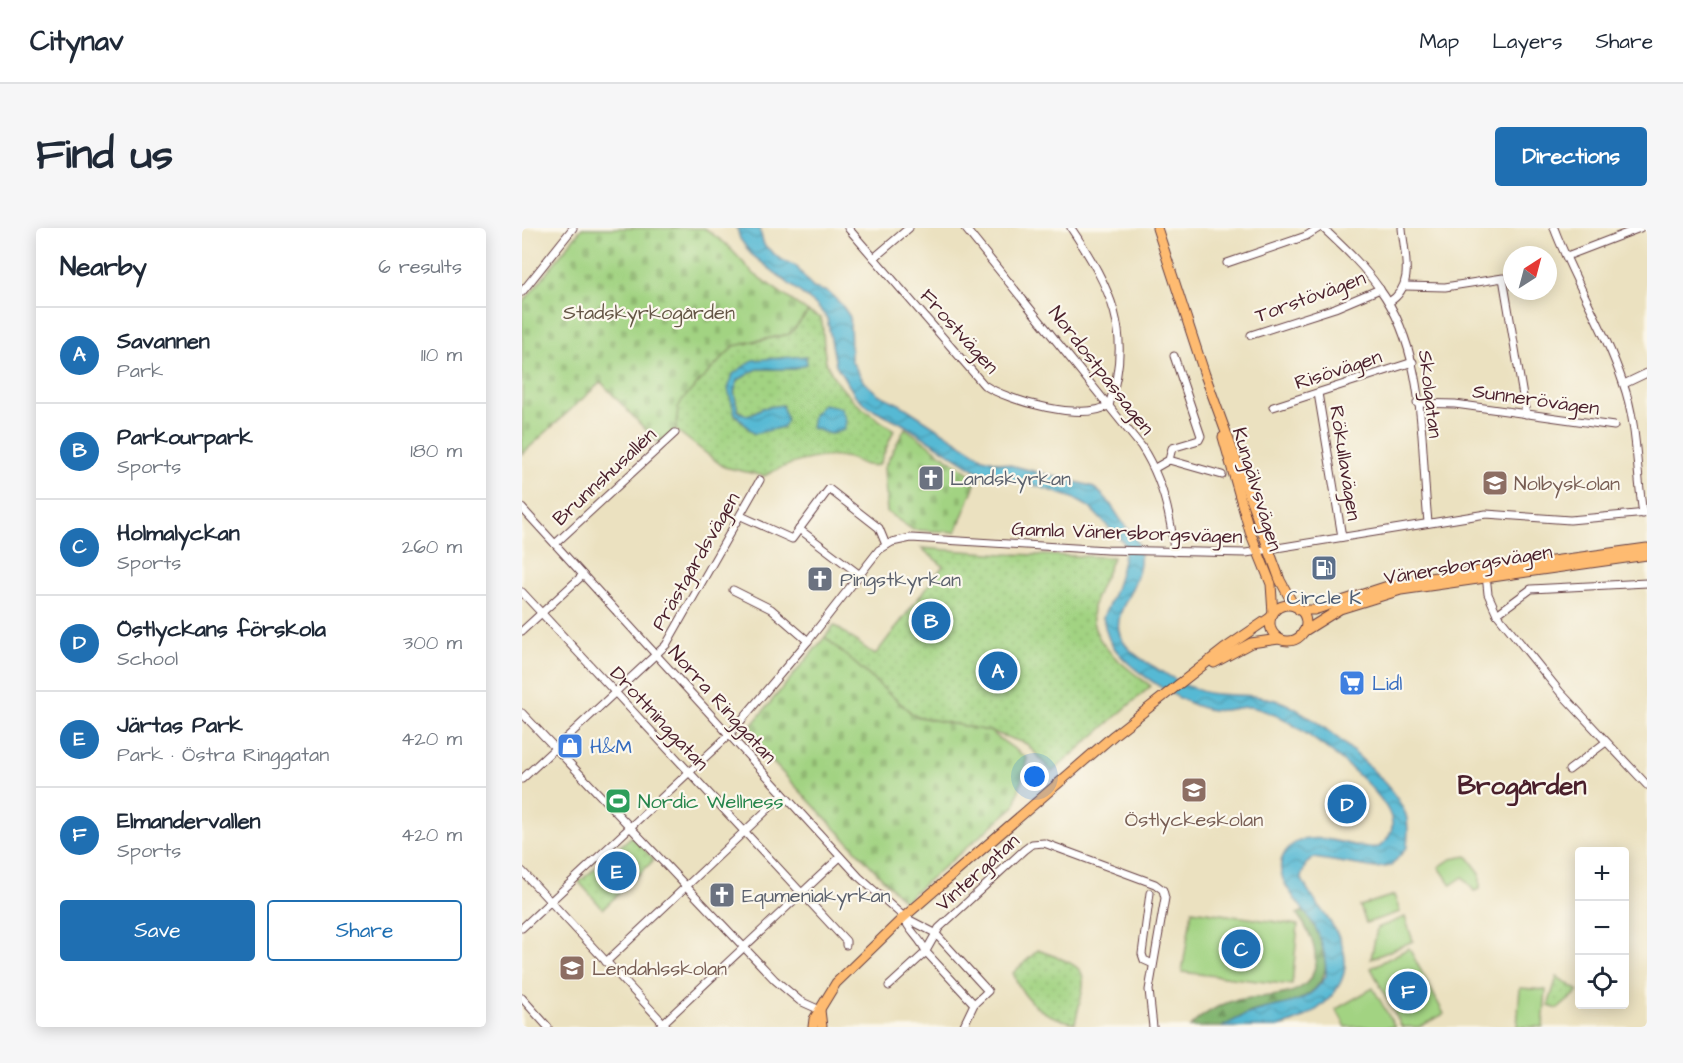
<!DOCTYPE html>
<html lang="en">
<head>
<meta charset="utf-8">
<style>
  body { margin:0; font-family:"Architects Daughter",sans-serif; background:#f6f6f7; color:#1f2937 }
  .controls { position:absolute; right:18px; bottom:18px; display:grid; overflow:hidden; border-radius:6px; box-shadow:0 3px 15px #0003 }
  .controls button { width:54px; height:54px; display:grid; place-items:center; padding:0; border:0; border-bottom:2px solid #e0e1e3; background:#fff; color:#1f2937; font:30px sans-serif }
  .compass { position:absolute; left:981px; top:18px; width:54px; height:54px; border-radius:50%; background:#fff; box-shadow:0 3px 15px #0003; rotate:36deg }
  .you { position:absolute; left:513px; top:549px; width:21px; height:21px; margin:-15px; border:4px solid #fff; border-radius:50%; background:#1a73e8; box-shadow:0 0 0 9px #1a73e833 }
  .badge { display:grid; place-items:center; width:39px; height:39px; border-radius:50%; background:#1f6fb2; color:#fff; font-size:20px; font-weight:700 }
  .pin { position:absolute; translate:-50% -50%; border:3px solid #fff; box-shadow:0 2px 6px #0006 }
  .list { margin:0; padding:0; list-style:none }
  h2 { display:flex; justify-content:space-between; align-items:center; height:78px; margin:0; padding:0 24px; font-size:26px }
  h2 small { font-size:20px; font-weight:400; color:#747a83 }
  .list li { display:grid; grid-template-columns:39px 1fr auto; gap:18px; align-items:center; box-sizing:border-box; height:96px; padding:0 24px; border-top:2px solid #e0e1e3 }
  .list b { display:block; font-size:22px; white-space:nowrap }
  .list p { margin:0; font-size:20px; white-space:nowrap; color:#747a83 }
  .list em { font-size:20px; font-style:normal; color:#747a83 }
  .actions { display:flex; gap:12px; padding:18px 24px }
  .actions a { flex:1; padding:14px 0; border:2px solid #1f6fb2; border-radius:6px; text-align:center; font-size:21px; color:#1f6fb2 }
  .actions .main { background:#1f6fb2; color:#fff }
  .icon { flex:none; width:33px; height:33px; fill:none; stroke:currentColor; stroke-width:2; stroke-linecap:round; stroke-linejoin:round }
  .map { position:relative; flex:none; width:1125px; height:799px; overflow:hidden; border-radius:6px }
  header { display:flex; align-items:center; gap:36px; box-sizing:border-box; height:84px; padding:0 30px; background:#fff; border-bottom:2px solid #e0e1e3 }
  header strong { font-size:28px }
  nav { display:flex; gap:33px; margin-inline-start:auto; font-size:21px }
  .intro { display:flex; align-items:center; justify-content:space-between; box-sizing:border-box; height:144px; padding:0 36px }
  h1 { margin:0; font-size:42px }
  .button { padding:15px 27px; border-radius:6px; background:#1f6fb2; color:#fff; font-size:21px; font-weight:700 }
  main { display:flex; gap:36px; padding:0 36px }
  aside { flex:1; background:#fff; border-radius:6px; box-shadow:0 3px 15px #0003 }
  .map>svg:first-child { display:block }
  .green { fill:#a2d382; stroke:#767956; stroke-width:1.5 }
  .forest { fill:url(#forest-firs); stroke:#666a4e; stroke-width:1.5 }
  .cemetery { fill:url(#cemetery-stones); stroke:#767956; stroke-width:1.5 }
  .park { fill:url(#park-dots); stroke:#767956; stroke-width:1.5; fill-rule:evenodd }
  .water { fill:url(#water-waves); stroke:#506c80; stroke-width:1.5 }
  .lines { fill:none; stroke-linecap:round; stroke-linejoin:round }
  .minor-casing { stroke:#623c41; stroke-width:9 }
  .major-casing { stroke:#623c41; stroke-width:11 }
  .minor { stroke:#fff; stroke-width:7 }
  .major { stroke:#febb71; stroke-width:9 }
  .labels { text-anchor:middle; stroke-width:4.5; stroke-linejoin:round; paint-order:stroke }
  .street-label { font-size:20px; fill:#4a1f2b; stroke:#fbf7ec }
  .park-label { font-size:20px; fill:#645545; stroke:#fbf7ec }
  .worship-label { font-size:20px; fill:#5b616d; stroke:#fbf7ec; text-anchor:start }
  .education-label { font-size:20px; fill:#785e54; stroke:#fbf7ec; text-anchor:start }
  .service-label { font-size:20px; fill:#4e5e75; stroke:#fbf7ec }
  .shop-label { font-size:20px; fill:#366cbe; stroke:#fbf7ec; text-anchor:start }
  .leisure-label { font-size:20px; fill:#27864d; stroke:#fbf7ec; text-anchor:start }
  .district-label { font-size:26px; font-weight:bold; fill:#4a1f2b; stroke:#fbf7ec }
</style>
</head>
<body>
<header>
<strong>Citynav</strong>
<nav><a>Map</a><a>Layers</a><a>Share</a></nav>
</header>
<div class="intro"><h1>Find us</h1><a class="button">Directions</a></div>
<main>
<aside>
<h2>Nearby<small>6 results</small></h2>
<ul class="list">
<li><span class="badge">A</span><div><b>Savannen</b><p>Park</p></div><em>110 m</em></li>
<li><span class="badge">B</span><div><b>Parkourpark</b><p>Sports</p></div><em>180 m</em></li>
<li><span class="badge">C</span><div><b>Holmalyckan</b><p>Sports</p></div><em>260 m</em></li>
<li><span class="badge">D</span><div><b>Östlyckans förskola</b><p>School</p></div><em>300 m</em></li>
<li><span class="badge">E</span><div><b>Järtas Park</b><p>Park · Östra Ringgatan</p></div><em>420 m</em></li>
<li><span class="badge">F</span><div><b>Elmandervallen</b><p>Sports</p></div><em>420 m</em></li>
</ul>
<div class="actions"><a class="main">Save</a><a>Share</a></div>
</aside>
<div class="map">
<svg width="1125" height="799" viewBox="0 0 1125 799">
  <defs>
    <pattern id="forest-firs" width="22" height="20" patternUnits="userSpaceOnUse" patternTransform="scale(1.5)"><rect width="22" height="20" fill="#81b570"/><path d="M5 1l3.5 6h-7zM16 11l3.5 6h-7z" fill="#6c935c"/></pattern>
    <pattern id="cemetery-stones" width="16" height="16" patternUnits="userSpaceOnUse" patternTransform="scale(1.5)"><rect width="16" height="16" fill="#a2d382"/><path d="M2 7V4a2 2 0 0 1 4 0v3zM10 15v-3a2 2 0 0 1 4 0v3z" fill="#8db570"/></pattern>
    <pattern id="park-dots" width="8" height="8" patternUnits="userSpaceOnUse" patternTransform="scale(1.5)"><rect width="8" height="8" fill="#a2d382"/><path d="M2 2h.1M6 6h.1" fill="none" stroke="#8db570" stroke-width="1.8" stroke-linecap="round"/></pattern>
    <pattern id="water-waves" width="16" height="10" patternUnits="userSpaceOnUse" patternTransform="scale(1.5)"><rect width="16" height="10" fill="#56b9d4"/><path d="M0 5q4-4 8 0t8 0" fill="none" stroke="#4996ac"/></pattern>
  </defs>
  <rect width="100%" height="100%" fill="#fbf7ec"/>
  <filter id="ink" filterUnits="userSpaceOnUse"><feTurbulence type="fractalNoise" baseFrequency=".0167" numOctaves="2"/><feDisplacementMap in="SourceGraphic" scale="12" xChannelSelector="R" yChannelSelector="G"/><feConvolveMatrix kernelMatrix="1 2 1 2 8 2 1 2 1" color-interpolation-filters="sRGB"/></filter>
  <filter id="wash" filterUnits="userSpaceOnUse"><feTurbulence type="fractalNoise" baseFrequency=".008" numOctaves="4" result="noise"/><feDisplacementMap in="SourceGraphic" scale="24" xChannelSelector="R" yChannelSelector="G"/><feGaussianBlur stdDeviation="1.35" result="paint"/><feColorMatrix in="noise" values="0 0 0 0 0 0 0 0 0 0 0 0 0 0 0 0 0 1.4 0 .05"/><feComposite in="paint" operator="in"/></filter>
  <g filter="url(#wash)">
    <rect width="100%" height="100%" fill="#ebe1c0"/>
    <g class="green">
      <polygon points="945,628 958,645 958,661 952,663 941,649 929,657 917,639 929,631"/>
      <polygon points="872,667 878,684 844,695 838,678"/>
      <polygon points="670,682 776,697 770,757 660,744"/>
      <polygon points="883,689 891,713 849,731 855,700"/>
      <polygon points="887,720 922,786 897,799 880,799 849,740"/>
      <polygon points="851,760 873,799 824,799 814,781"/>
      <polygon points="998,760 1024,762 1021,799 995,799"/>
    </g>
    <path class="forest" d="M783 682C810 722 817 759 765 777 755 781 744 780 733 783 722 786 712 795 700 799 691 799 677 799 668 799 677 789 693 779 707 774 725 768 747 770 766 765 808 753 794 710 775 686Z"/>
    <g class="cemetery">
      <polygon points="60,0 182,0 204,16 232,46 286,84 268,106 223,115 156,180 154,202 137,216 79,154 0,226 0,76"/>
      <polygon points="383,200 455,251 434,304 391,302 365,284 362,240"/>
      <polygon points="303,409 393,488 467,503 505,530 493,578 382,673 223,505"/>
    </g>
    <g class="park">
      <path d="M286 84 299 90C303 104 300 123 305 136 317 166 347 186 372 202L357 237C336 240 337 230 321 229 295 226 264 236 242 248L202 239 154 202 156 180 160 172 212 118 268 106ZM284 129 272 141H235L216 152 212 164 216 183 226 188 240 180 232 206 213 186 211 146Z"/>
      <path d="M399 320 482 326 591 329C586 344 578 357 573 372 559 411 604 439 629 458L530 544 505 516 467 503 393 488 303 409 312 397 353 427 421 338Z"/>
      <polygon points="110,608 132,632 81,681 57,654"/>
      <path d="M516 722C570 742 566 740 553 795 522 789 503 776 491 745Z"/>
      <polygon points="1035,749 1057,763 1036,781 1026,778"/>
    </g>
    <g class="water">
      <path d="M215 0H237L242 17 258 31 274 38 291 60 306 64 320 77 328 89 329 132 342 154 356 166 379 177 461 230 569 258C587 269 590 280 601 295 606 302 615 310 617 318 629 366 560 394 624 434 645 446 669 464 694 466 716 468 735 466 757 473 792 485 871 552 884 587 887 597 886 609 885 619L869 638 854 640 792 630 784 636 779 649C790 675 813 693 821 720 833 761 790 792 755 799 739 799 716 799 700 799 711 793 722 786 734 783 765 774 784 778 804 748 804 733 801 716 795 703 784 678 744 651 764 623 770 615 779 611 788 611 811 608 834 622 857 619 864 613 871 606 870 596 870 565 784 502 757 489 748 485 736 479 726 479 714 479 702 484 690 482 662 478 604 440 589 415 584 407 583 398 581 389 593 365 601 343 603 316L567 279 551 270 509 256 465 249 379 195 347 179 333 167 314 137 305 90 294 77 229 26 218 11Z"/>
      <polygon points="284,128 285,136 272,141 235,141 216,152 212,164 216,183 226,188 240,180 260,177 265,192 261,199 232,206 213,186 206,161 211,146 231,132"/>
      <polygon points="301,176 319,180 324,193 322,202 308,206 289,200 291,187"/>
    </g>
  </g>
  <g filter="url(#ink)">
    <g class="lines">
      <g class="minor-casing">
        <g id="minor">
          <path d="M326 0 462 157C486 173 562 194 587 177"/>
          <path d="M443 0 619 218C640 250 649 286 652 324"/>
          <path d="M549 0C589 60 612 106 587 177"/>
          <path d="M801 0C821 19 841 37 857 60 905 125 898 216 906 294"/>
          <path d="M1032 0C1052 53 1083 101 1101 155 1116 197 1114 242 1121 286"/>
          <polyline points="1045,28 1118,0"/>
          <polyline points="352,30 387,0"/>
          <polyline points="705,35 784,8 797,0"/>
          <polyline points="883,58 923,59 981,50 1004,186"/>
          <polyline points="0,64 51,0"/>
          <path d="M867 74C894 58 882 26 880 0"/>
          <polyline points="729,107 813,80 858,61"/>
          <polyline points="1102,156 1125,145"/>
          <polyline points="796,165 820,309"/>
          <polyline points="895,175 933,176 1092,198"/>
          <polyline points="751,179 891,134"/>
          <polyline points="647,232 700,247"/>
          <polyline points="633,240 647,232 650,220 677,212 679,208 652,128"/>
          <polyline points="0,280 337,649 382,689 413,705 466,763 452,776 441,799"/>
          <polyline points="219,288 270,311 307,261 357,300 364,317"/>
          <polyline points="277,301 338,347"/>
          <polyline points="33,316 153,205"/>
          <polyline points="964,347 966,366 975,386 1038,464 1125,557"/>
          <polyline points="211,362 249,381 286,413"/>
          <polyline points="0,364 324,713 324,717"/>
          <polyline points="975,386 1009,361 1125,355"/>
          <polyline points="0,403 61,347"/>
          <polyline points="0,485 253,752 278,773 298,782"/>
          <polyline points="1047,542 1084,514"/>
          <polyline points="0,551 144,417 238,252"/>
          <polyline points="0,643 145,799"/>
          <polyline points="628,665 620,726 622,732 631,736"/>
          <path d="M382 689C386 703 399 710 404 724L452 776"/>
          <polyline points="0,700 207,507 286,413 357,322 370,314 389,310 585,322 724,325 964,286 1048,292 1125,285"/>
          <polyline points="404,723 417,700 502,622 510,616 522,615 633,656 641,662 643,670 627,762 631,799"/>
          <polyline points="84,734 261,567"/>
          <polyline points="367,758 404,724"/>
          <polyline points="0,770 26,799"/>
          <polyline points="137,799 318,629"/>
        </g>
      </g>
      <g class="major-casing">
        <g id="major">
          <polyline points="635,0 683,147 758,352 772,378"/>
          <polyline points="701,209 728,304 749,356 751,386"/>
          <circle cx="766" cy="395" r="18"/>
          <polyline points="777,382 792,382 878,354 1125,320"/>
          <polyline points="781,404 818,381 879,362 1125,327"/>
          <polyline points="692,435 729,415 757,411"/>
          <polyline points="298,782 300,799"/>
          <polyline points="291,799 292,791 314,755 382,689 592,507 702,421 749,389"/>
        </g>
      </g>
      <use href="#minor" class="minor"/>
      <use href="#major" class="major"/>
    </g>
  </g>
  <defs>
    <g id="church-square" transform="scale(1.35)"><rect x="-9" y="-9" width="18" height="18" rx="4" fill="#6b7280" stroke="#fbf7ec"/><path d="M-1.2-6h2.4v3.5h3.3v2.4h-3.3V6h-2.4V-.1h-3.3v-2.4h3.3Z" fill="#fff"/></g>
    <g id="school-square" transform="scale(1.35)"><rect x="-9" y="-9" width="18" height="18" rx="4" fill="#8d6e63" stroke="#fbf7ec"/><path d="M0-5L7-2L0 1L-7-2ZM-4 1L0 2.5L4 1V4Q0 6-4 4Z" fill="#fff"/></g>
    <g id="fuel-square" transform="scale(1.35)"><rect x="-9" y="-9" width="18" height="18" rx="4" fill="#5c6f8a" stroke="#fbf7ec"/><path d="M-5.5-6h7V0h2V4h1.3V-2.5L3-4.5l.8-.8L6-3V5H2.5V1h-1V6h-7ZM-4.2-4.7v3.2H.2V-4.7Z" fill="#fff"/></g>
    <g id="supermarket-square" transform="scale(1.35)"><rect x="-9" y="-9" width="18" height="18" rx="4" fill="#3f7fe0" stroke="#fbf7ec"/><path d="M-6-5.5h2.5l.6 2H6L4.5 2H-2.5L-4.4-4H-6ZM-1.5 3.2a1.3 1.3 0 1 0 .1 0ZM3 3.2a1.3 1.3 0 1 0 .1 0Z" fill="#fff"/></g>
    <g id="shop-square" transform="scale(1.35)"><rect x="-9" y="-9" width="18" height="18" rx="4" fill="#3f7fe0" stroke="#fbf7ec"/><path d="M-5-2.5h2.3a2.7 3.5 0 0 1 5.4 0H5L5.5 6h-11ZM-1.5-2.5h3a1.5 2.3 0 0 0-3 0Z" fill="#fff"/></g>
    <g id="stadium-square" transform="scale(1.35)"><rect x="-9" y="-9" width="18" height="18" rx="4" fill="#2e9e5b" stroke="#fbf7ec"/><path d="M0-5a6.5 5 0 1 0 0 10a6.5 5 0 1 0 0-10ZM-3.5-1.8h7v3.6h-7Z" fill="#fff"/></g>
  </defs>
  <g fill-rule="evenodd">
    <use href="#church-square" x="409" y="250"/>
    <use href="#school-square" x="973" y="255"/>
    <use href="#fuel-square" x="802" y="340"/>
    <use href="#church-square" x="298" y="351"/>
    <use href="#supermarket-square" x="830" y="455"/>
    <use href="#shop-square" x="48" y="518"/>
    <use href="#school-square" x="672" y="562"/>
    <use href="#stadium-square" x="96" y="573"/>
    <use href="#church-square" x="200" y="667"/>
    <use href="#school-square" x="50" y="740"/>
  </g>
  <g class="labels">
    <g class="street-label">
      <text transform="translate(788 68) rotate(-20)" y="7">Torstövägen</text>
      <text transform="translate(438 103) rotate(48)" y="7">Frostvägen</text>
      <text transform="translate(816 141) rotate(-18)" y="7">Risövägen</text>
      <text transform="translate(580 142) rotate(52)" y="7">Nordostpassagen</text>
      <text transform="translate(909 166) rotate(83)" y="7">Skolgatan</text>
      <text transform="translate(1014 171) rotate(8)" y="7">Sunnerövägen</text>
      <text transform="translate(824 235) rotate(81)" y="7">Rökullavägen</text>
      <text transform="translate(82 248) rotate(-43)" y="7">Brunnshusallén</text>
      <text transform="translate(736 261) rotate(73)" y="7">Kungälvsvägen</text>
      <text transform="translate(605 304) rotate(2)" y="7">Gamla Vänersborgsvägen</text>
      <text transform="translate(173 333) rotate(-60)" y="7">Prästgårdsvägen</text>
      <text transform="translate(946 336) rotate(-9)" y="7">Vänersborgsvägen</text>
      <text transform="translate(201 476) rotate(48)" y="7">Norra Ringgatan</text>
      <text transform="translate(138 490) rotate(47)" y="7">Drottninggatan</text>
      <text transform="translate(455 644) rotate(-42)" y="7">Vintergatan</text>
    </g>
    <g class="park-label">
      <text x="127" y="91">Stadskyrkogården</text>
    </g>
    <g class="worship-label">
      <text x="428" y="257">Landskyrkan</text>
      <text x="318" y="358">Pingstkyrkan</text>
      <text x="220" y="674">Equmeniakyrkan</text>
    </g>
    <g class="education-label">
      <text x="992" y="262">Nolbyskolan</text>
      <text x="672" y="598" text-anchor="middle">Östlyckeskolan</text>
      <text x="70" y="747">Lendahlsskolan</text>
    </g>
    <g class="service-label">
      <text x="802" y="376">Circle K</text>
    </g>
    <g class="shop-label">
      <text x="850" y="462">Lidl</text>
      <text x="68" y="525">H&amp;M</text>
    </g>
    <g class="leisure-label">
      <text x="116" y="580">Nordic Wellness</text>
    </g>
    <g class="district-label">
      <text x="1000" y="566">Brogården</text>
    </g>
  </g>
</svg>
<div class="controls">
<button>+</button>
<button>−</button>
<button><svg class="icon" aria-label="locate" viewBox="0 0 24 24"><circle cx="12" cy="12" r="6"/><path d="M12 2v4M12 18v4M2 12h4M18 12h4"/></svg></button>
</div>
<svg class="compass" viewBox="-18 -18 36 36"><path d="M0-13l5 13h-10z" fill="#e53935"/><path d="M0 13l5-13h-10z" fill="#747a83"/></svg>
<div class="you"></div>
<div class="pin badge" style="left:476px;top:443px">A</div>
<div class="pin badge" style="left:409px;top:393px">B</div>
<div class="pin badge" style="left:719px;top:721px">C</div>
<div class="pin badge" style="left:825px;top:576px">D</div>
<div class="pin badge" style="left:95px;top:643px">E</div>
<div class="pin badge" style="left:886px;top:763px">F</div>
</div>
</main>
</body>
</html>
